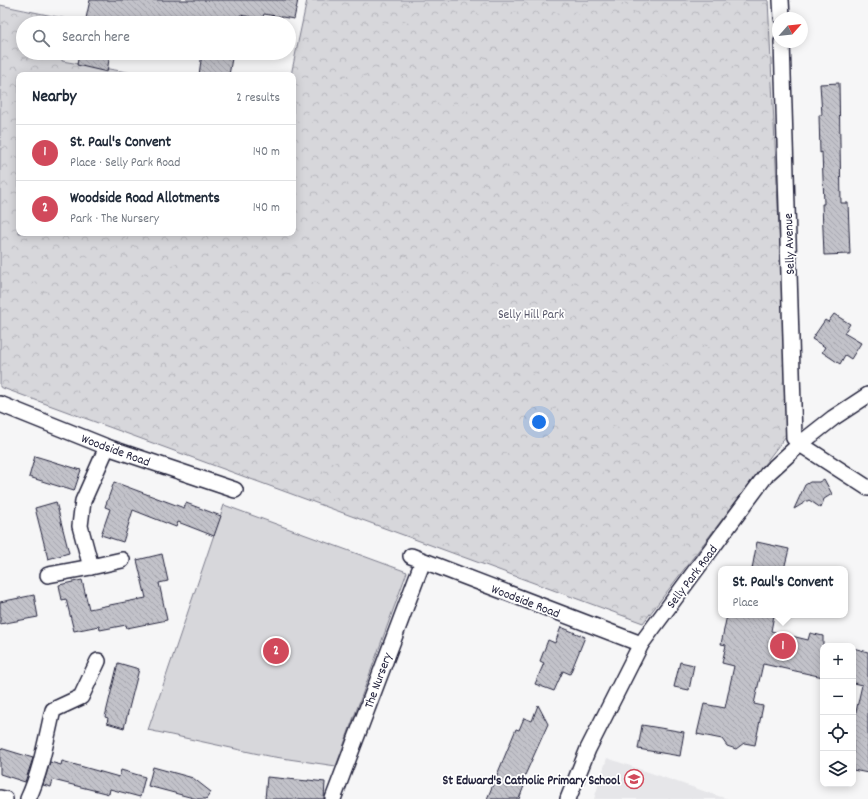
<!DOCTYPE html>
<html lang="en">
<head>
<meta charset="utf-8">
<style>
  body { margin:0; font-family:Dekko,sans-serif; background:#f6f6f7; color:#1f2937 }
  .controls { position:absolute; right:12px; bottom:12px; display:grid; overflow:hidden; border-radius:8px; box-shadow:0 2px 10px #0003 }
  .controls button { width:36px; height:36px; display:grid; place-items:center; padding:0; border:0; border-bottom:1px solid #e0e1e3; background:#fff; color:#1f2937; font:20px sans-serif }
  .compass { position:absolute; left:772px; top:12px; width:36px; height:36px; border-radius:50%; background:#fff; box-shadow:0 2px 10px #0003; rotate:63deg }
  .you { position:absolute; left:539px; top:422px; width:14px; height:14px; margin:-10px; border:3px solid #fff; border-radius:50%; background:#1a73e8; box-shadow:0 0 0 6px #1a73e833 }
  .badge { display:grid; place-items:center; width:26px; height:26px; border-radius:50%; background:#d1495b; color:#fff; font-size:13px; font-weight:700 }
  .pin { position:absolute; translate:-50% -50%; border:2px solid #fff; box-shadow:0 1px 4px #0006 }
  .popup { position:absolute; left:718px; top:566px; width:130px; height:52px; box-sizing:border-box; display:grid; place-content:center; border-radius:8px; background:#fff; filter:drop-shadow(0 1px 3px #0005); font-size:13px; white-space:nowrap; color:#747a83 }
  .popup b { font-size:15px; color:#1f2937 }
  .popup::after { content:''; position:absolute; left:50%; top:100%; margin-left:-8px; border:8px solid transparent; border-top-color:#fff }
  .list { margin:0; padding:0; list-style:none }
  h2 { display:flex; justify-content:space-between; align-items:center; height:52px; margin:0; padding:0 16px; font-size:17px }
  h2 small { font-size:13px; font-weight:400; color:#747a83 }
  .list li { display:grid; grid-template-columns:26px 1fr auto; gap:12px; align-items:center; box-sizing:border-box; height:56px; padding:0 16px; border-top:1px solid #e0e1e3 }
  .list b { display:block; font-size:15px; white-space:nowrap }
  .list p { margin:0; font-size:13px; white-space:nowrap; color:#747a83 }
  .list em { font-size:13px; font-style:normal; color:#747a83 }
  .icon { flex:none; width:22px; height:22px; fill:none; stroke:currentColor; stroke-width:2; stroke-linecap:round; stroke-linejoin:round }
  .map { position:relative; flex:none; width:868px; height:799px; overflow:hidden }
  .search { position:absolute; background:#fff; box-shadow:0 2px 10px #0003; left:16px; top:16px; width:280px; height:44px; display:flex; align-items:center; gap:10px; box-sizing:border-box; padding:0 14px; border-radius:22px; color:#747a83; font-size:15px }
  .panel { position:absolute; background:#fff; box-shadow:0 2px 10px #0003; left:16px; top:72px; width:280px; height:164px; border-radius:8px }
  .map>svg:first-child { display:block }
  .built { fill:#e6e6e9 }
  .green { fill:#d7d7db; stroke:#7c7c8b }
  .park { fill:url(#park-crowns); stroke:#7c7c8b }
  .building { fill:url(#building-back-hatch); stroke:#22223b }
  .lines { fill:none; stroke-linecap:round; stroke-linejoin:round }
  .minor-casing { stroke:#22223b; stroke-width:18 }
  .minor { stroke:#fff; stroke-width:15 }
  .labels { text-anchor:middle; stroke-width:3.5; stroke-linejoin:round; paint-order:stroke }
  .street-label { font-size:13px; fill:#22223b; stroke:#fff }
  .park-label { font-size:13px; fill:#58586b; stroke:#fff }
  .poi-label { font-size:13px; font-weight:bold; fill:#22223b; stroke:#fff; text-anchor:end }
</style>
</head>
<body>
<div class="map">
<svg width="868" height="799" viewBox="0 0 868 799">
  <defs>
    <pattern id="park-crowns" width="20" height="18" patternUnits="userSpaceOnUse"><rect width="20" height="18" fill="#d7d7db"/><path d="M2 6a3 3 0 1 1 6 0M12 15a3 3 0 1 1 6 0" fill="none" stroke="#b8b8bd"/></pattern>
    <pattern id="building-back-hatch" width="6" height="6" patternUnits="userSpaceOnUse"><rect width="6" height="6" fill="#c2c2c9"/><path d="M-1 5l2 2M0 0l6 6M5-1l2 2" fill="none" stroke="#a6a6ae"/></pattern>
  </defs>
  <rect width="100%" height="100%" fill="#f6f6f7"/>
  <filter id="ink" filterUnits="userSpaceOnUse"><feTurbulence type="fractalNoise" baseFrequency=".025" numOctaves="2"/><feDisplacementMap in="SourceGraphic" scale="8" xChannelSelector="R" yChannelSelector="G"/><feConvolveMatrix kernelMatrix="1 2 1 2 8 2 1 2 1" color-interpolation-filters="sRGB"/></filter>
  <g filter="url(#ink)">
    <polygon class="built" points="607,758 727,799 594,799"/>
    <polygon class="green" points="224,505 407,572 336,766 268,756 148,730"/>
    <polygon class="park" points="307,0 768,0 789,432 643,623 0,387 0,5 67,19 66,23 23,23 23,53 63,53 62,61 144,75 19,75 19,233 293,233 293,75 291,75"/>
    <g class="building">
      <polygon points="90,0 298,0 294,19 264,14 262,19 240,15 238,23 167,23 144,18 142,23 85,23"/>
      <polygon points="79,53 110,53 107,72 77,65"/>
      <polygon points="202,53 233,53 229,75 199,75"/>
      <polygon points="839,83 841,203 848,203 850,254 824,255 822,204 824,204 822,152 820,153 819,115 822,115 820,84"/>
      <polygon points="834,314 850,324 844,333 861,343 851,359 845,355 840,364 822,352 825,347 812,339 825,320 828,322"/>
      <polygon points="35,456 81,470 74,491 29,477"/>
      <polygon points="824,479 832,494 824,499 821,508 809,500 794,509 805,485 810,482 819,482"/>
      <polygon points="114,482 184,508 186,503 221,516 214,536 178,522 176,527 133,510 123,542 101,535 110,509 105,507"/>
      <polygon points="56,502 69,553 48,559 35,508"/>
      <polygon points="757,542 789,549 784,569 752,569"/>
      <polygon points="162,554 168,581 159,583 167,620 127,628 126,625 100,630 99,626 74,631 66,599 62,600 59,585 82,580 89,609 146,598 137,560"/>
      <polygon points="34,595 38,617 0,624 0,602"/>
      <polygon points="727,615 774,615 771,631 808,640 810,633 823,636 823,677 763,664 754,704 763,706 755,745 744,743 736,749 727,746 722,739 697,734 704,704 725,708 734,666 722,663 726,645 721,644"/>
      <polygon points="561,627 585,637 570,674 563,671 554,691 535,684 544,663 540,661 548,640 555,643"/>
      <polygon points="853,648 868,652 868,773 853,770 853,725 862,685 853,683"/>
      <polygon points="680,662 694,665 689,690 674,687"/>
      <polygon points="118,663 139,669 124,728 107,723 108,718 105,717"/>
      <polygon points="538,705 548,724 521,784 524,786 519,799 487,799 516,729 519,730 524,718 532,721"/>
      <polygon points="642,725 684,732 680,756 638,749"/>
      <polygon points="0,748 33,758 25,782 0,774"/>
      <polygon points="62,761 119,777 121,770 145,777 140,797 110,789 109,794 53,780 51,787 43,785 50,762 61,765"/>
      <polygon points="153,767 193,778 211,792 206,799 197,799 148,786"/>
      <polygon points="267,777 308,781 308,780 325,782 324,799 265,799"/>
    </g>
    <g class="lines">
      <g class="minor-casing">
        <g id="minor">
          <polyline points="781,0 782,18"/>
          <polyline points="782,42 794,438 800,444 868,488"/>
          <polyline points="0,404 107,447 235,490"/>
          <polyline points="107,447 83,501 80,526 91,567 122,560"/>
          <polyline points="411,556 641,644"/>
          <polyline points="48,575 91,567"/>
          <polyline points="0,798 5,799"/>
          <path d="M28 799C41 771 46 740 53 710L81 697 98 661"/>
          <polyline points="333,799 423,561"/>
          <polyline points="568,799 588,749 641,644 767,474 800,444 833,418 868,395"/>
        </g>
      </g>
      <use href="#minor" class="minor"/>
    </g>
  </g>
  <defs>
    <g id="school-ring" transform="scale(1)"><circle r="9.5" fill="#fff" stroke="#d1495b" stroke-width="1.5"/><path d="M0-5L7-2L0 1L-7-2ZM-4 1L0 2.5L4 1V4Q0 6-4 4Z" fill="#d1495b"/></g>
  </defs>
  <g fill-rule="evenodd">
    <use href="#school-ring" x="634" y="779"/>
  </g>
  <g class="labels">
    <g class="street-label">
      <text transform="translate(788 244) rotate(-92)" y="5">Selly Avenue</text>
      <text transform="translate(116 449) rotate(20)" y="5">Woodside Road</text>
      <text transform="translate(691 576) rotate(-53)" y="5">Selly Park Road</text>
      <text transform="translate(526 600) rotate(21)" y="5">Woodside Road</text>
      <text transform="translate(377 680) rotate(-70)" y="5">The Nursery</text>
    </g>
    <g class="park-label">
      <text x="531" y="318">Selly Hill Park</text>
    </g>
    <g class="poi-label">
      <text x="620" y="784">St Edward's Catholic Primary School</text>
    </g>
  </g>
</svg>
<div class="controls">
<button>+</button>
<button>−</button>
<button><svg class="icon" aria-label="locate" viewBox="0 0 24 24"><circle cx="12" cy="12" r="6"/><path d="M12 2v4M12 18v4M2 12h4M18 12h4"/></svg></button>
<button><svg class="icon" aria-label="layers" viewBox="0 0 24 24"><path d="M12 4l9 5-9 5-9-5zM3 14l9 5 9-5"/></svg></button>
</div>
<svg class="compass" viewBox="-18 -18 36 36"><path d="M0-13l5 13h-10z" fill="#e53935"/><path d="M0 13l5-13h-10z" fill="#747a83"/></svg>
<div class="you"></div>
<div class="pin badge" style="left:783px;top:646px">1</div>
<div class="popup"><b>St. Paul's Convent</b>Place</div>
<div class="pin badge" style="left:276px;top:651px">2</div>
<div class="search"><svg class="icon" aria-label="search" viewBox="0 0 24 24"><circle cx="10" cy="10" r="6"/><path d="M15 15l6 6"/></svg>Search here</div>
<section class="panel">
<h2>Nearby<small>2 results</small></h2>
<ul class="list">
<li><span class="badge">1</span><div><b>St. Paul's Convent</b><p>Place · Selly Park Road</p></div><em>140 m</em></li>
<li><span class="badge">2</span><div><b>Woodside Road Allotments</b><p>Park · The Nursery</p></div><em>140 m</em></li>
</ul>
</section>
</div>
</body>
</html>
